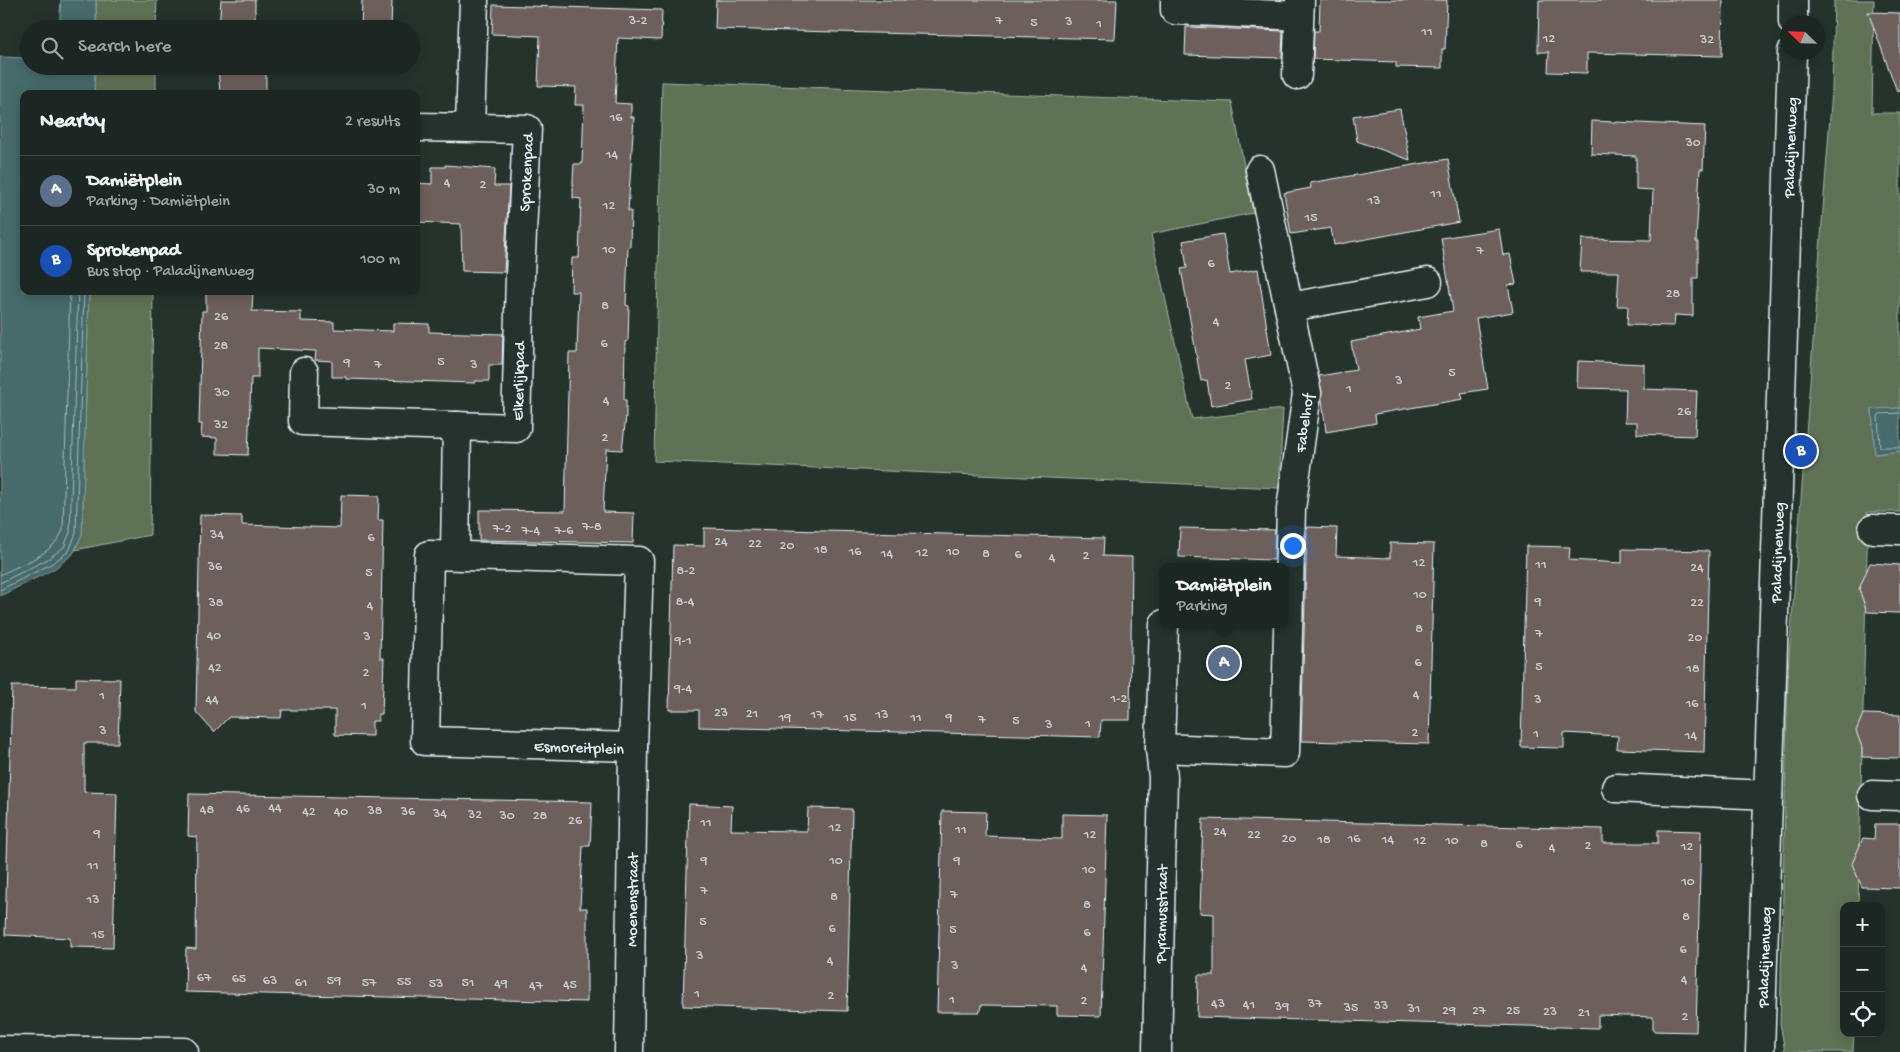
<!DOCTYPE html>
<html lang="en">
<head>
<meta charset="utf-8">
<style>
  body { margin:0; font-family:"Gochi Hand",sans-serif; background:#252e2a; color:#f1f3f6 }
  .controls { position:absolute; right:15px; bottom:15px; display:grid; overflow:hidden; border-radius:10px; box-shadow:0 2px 12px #0003 }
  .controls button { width:45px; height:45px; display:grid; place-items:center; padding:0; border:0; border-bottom:1px solid #3a4340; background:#1c2622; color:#f1f3f6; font:25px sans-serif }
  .compass { position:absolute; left:1780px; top:15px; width:45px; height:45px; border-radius:50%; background:#1c2622; box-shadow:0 2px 12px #0003; rotate:293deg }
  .you { position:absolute; left:1292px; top:545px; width:18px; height:18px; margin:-12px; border:4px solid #fff; border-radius:50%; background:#1a73e8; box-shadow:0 0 0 8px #1a73e833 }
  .badge { display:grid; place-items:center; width:32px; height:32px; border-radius:50%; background:#2563eb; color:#fff; font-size:16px; font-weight:700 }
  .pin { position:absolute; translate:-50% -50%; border:2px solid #fff; box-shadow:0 1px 5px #0006 }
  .popup { position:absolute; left:1159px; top:563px; width:130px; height:65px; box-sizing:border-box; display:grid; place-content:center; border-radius:10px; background:#1c2622; filter:drop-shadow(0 1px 4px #0005); font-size:16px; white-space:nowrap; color:#a0a5a5 }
  .popup b { font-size:19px; color:#f1f3f6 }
  .popup::after { content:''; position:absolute; left:50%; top:100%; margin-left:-10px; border:10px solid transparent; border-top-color:#1c2622 }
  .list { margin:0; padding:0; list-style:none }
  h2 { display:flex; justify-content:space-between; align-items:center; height:65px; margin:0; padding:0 20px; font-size:21px }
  h2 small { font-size:16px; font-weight:400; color:#a0a5a5 }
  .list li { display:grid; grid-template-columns:32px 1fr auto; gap:15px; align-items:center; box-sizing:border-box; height:70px; padding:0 20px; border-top:1px solid #3a4340 }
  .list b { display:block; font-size:19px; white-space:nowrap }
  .list p { margin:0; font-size:16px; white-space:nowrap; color:#a0a5a5 }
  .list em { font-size:16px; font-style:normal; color:#a0a5a5 }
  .icon { flex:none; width:28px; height:28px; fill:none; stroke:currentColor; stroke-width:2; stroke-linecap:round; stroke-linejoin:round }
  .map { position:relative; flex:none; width:1900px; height:1052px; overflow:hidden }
  .search { position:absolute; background:#1c2622; box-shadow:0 2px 12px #0003; left:20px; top:20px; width:400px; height:55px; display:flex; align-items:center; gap:12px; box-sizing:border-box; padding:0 18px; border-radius:28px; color:#a0a5a5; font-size:19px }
  .panel { position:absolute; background:#1c2622; box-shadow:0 2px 12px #0003; left:20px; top:90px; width:400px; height:205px; border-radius:10px }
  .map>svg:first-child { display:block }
  .green { fill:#5e7255; stroke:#a3b2a6 }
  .water { fill:#476b6a; stroke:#87a1a3 }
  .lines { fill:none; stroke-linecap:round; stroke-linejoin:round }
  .shore { stroke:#a8bbbf; stroke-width:1 }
  .building { fill:#6d615b; stroke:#e8f1f8 }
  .minor-casing { stroke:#e8f1f8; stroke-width:31 }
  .minor { stroke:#26332d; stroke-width:28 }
  .labels { text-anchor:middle; stroke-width:4; stroke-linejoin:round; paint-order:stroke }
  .number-label { font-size:14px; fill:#c9cdd1 }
  .street-label { font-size:16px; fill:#e8f1f8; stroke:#26332d }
</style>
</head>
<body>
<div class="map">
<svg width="1900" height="1052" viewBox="0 0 1900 1052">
  <rect width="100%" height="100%" fill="#26332d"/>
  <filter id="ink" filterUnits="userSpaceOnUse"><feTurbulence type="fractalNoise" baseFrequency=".02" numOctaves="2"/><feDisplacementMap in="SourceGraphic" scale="10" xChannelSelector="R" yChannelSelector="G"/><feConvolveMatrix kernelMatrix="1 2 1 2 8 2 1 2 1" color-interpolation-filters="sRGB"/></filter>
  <g filter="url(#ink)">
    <g class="green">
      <polygon points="96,0 157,0 156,29 96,29"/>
      <polygon points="1834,0 1874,0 1872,113 1900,113 1900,408 1872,410 1875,454 1900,451 1900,512 1868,512 1858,906 1844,906 1844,1033 1854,1033 1853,1052 1785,1052 1780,1023 1788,671 1832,91"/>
      <polygon points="95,66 156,66 156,94 94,94"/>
      <polygon points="662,82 1232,102 1253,213 1151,234 1192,419 1283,409 1279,488 654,461"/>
      <polygon points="89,291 153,291 150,535 75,550 82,534"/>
    </g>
    <g class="water">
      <polygon points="61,0 96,0 96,29 59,29"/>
      <polygon points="0,57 29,58 29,66 95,66 94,94 24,94 24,291 89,291 82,534 73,554 54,569 0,596"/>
      <polygon points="1900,408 1900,451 1875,454 1872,409"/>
    </g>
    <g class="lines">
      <g class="shore">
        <polyline points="1900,413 1880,414 1878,416 1880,447 1900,447"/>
        <path d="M0 575C23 563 53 555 63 530L70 291"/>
        <polyline points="0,583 48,559 64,547 70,532 78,291"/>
        <polyline points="0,590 51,564 69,551 76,533 84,291"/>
      </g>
    </g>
    <g class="building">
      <polygon points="221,0 255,0 255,29 219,29"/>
      <polygon points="362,0 392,0 391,29 361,29"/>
      <polygon points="716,0 1117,0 1115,39 715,29"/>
      <polygon points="1320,0 1447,0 1445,49 1442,49 1442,68 1396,67 1396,62 1313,59 1314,31 1319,31"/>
      <polygon points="1539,0 1723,0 1722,56 1587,53 1587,73 1548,72 1549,52 1538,52"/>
      <polygon points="493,5 662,10 661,40 618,38 615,103 631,104 631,117 634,117 628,211 631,211 630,247 628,247 626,305 629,306 628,341 625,342 624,400 626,400 626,416 622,450 606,449 603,512 634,513 633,543 479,540 479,510 565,511 569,353 577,353 578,322 579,292 571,292 572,258 579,258 581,199 573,198 573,180 574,164 582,164 584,105 575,105 576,87 538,86 540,36 492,34"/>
      <polygon points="1868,12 1900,13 1900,90 1897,91"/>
      <polygon points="1186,27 1283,31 1282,58 1185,55"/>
      <polygon points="218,66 266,66 266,94 220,94"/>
      <polygon points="1400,109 1410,160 1357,141 1353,116"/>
      <polygon points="1592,121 1705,126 1703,169 1700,169 1696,242 1698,242 1698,278 1693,278 1693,316 1675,315 1674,326 1627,325 1628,306 1617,306 1619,272 1580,272 1582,239 1651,240 1653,190 1636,189 1636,156 1591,154"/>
      <polygon points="1448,159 1459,222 1334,245 1331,228 1291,234 1284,193 1311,188 1310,183"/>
      <polygon points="445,165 495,169 494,186 509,186 504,272 462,271 461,224 416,222 416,183 432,184 432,167 445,167"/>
      <polygon points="1499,229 1503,255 1510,254 1516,284 1508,285 1513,312 1476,318 1488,389 1461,393 1463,399 1375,414 1376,423 1326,432 1319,376 1356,370 1351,342 1420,329 1418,317 1453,311 1441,238"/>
      <polygon points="1223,234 1230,274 1258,269 1271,355 1245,360 1252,399 1211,406 1207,380 1201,381 1181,269 1187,268 1183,241"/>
      <polygon points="206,291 253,291 252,311 301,312 301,321 334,322 334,329 393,331 393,323 429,324 429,332 503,334 502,365 489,365 489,381 475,381 475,383 346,379 346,377 332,377 332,361 315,360 316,351 258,348 258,378 251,378 248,455 217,454 217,438 201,437 202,424 199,424 202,311 206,311"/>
      <polygon points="1578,361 1644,364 1644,389 1697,391 1695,436 1637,434 1637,422 1625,422 1626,389 1577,388"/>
      <polygon points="341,495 379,496 378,520 383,520 380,658 384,658 382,714 378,714 378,721 372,721 372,736 335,735 335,710 282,710 281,718 229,717 214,732 196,712 200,515 242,516 242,525 340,528"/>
      <polygon points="1307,527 1337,528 1336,556 1390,558 1390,543 1434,544 1429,744 1301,741"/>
      <polygon points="704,528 1104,538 1103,556 1132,557 1130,720 1101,720 1100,737 699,727 699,710 669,710 673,545 704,546"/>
      <polygon points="1180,528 1275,530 1274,560 1179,557"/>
      <polygon points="1526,546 1570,547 1569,560 1622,563 1622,549 1709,551 1704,752 1617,749 1618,736 1564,733 1564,748 1521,747"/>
      <polygon points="1870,563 1900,565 1900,613 1867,612 1859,589"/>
      <polygon points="76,678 120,679 118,743 84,743 84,792 117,793 113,948 70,947 70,938 5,935 12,686 76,687"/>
      <polygon points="1863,714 1900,715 1900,758 1862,757 1862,747 1856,731"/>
      <polygon points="189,794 592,802 590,846 583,846 580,908 587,908 587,1002 185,992 186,948 196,949 197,837 188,836"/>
      <polygon points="689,804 732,806 731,830 807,831 808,808 852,809 847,1011 683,1006"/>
      <polygon points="942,811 986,812 985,836 1062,839 1062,814 1107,815 1101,1016 1057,1015 1057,1006 981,1005 980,1012 937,1012"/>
      <polygon points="1203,819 1603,829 1603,843 1658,843 1658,830 1701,831 1696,1032 1653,1031 1653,1017 1598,1015 1598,1028 1197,1017 1198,975 1214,975 1214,914 1200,913"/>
      <polygon points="1875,824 1900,824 1900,888 1862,887 1852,864 1863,838 1874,839"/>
    </g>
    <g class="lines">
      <g class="minor-casing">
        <g id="minor">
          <polyline points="1175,0 1175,10 1299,16"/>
          <polyline points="1793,22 1793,0"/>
          <polyline points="1297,75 1300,0"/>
          <polyline points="470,127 474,0"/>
          <polyline points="1290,307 1428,282"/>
          <path id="s1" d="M304 372 303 421 516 428 520 275 527 129 416 127"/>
          <polyline points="1873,529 1900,530"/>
          <polygon points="429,555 639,561 633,747 425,741"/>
          <polyline points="455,555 457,426"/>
          <path id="s2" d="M1160 748 1285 753 1291 509 1307 393 1260 170"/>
          <polyline points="1616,788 1768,795"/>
          <polyline points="1872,795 1900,796"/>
          <polyline points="0,1050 184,1052"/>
          <path id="s3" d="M629 1052 633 747"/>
          <path id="s4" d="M1157 1052 1163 777 1160 748 1164 624"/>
          <path id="s5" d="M1760 1052 1792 52"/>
        </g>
      </g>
      <use href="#minor" class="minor"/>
    </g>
  </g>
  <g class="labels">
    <g class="number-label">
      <text x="638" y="24">3-2</text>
      <text x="999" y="24">7</text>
      <text x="1069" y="25">3</text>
      <text x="1034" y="26">5</text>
      <text x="1099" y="27">1</text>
      <text x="1427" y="35">11</text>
      <text x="1549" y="42">12</text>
      <text x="1707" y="43">32</text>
      <text x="616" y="121">16</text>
      <text x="1693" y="146">30</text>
      <text x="612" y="158">14</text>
      <text x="447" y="186">4</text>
      <text x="483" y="188">2</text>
      <text x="1436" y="197">11</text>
      <text x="1374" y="204">13</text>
      <text x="609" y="209">12</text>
      <text x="1311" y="221">15</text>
      <text x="609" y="253">10</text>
      <text x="1480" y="254">7</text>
      <text x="1211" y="267">6</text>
      <text x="1673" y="297">28</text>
      <text x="605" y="309">8</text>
      <text x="221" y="320">26</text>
      <text x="1216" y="325">4</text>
      <text x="604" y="347">6</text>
      <text x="221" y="349">28</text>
      <text x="441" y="365">5</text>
      <text x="347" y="366">9</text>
      <text x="378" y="368">7</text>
      <text x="474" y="368">3</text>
      <text x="1452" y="376">5</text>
      <text x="1399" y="384">3</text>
      <text x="1228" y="389">2</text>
      <text x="1349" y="392">1</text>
      <text x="222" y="396">30</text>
      <text x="606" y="404">4</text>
      <text x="1684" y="415">26</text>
      <text x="221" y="428">32</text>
      <text x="605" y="441">2</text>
      <text x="592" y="530">7-8</text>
      <text x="502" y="532">7-2</text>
      <text x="531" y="534">7-4</text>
      <text x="564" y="534">7-6</text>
      <text x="217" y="538">34</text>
      <text x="371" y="541">6</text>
      <text x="721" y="545">24</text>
      <text x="755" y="547">22</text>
      <text x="787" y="549">20</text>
      <text x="821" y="553">18</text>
      <text x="855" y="555">16</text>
      <text x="953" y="555">10</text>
      <text x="922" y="556">12</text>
      <text x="887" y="557">14</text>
      <text x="986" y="557">8</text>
      <text x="1018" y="558">6</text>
      <text x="1086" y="559">2</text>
      <text x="1052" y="561">4</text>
      <text x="1419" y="566">12</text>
      <text x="1541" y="568">11</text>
      <text x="215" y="570">36</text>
      <text x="1697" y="571">24</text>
      <text x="686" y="574">8-2</text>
      <text x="369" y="576">5</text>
      <text x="1420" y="598">10</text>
      <text x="685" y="605">8-4</text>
      <text x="1538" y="605">9</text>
      <text x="216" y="606">38</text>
      <text x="1697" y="606">22</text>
      <text x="370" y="609">4</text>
      <text x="1419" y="632">8</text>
      <text x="1539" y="637">7</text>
      <text x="214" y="639">40</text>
      <text x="367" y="640">3</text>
      <text x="1695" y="641">20</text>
      <text x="683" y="644">9-1</text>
      <text x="1418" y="666">6</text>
      <text x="1539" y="670">5</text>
      <text x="215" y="671">42</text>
      <text x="1693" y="672">18</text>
      <text x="366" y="676">2</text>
      <text x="683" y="692">9-4</text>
      <text x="1416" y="698">4</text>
      <text x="102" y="699">1</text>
      <text x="1119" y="702">1-2</text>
      <text x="212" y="703">44</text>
      <text x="1538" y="703">3</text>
      <text x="1692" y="707">16</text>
      <text x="364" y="709">1</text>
      <text x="721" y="716">23</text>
      <text x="752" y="717">21</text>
      <text x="817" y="718">17</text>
      <text x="882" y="718">13</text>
      <text x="785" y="721">19</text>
      <text x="850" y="721">15</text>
      <text x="916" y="721">11</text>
      <text x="949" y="721">9</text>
      <text x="982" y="723">7</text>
      <text x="1016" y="724">5</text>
      <text x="1088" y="727">1</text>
      <text x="1049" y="728">3</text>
      <text x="103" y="734">3</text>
      <text x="1415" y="736">2</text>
      <text x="1536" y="737">1</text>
      <text x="1691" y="739">14</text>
      <text x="275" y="811">44</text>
      <text x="243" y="812">46</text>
      <text x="207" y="813">48</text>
      <text x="375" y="814">38</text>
      <text x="309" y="815">42</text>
      <text x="341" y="815">40</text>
      <text x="408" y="815">36</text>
      <text x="440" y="817">34</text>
      <text x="475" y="818">32</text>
      <text x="507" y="819">30</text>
      <text x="540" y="819">28</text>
      <text x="575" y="824">26</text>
      <text x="706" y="826">11</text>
      <text x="835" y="831">12</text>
      <text x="961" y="833">11</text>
      <text x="1220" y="835">24</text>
      <text x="97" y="837">9</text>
      <text x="1090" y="838">12</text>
      <text x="1254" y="838">22</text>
      <text x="1289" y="842">20</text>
      <text x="1354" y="842">16</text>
      <text x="1324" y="843">18</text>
      <text x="1388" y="843">14</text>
      <text x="1420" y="844">12</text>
      <text x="1452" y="844">10</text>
      <text x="1484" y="847">8</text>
      <text x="1519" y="848">6</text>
      <text x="1588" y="849">2</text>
      <text x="1687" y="850">12</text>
      <text x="1552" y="851">4</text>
      <text x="704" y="864">9</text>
      <text x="836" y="864">10</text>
      <text x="957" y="864">9</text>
      <text x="93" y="869">11</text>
      <text x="1089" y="873">10</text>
      <text x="1688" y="885">10</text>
      <text x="704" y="894">7</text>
      <text x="954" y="898">7</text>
      <text x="834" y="900">8</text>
      <text x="93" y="903">13</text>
      <text x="1087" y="908">8</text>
      <text x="1686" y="920">8</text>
      <text x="703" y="925">5</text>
      <text x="832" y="932">6</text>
      <text x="953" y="933">5</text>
      <text x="1087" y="936">6</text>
      <text x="98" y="938">15</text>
      <text x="1683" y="953">6</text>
      <text x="700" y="959">3</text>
      <text x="830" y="964">4</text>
      <text x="955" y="969">3</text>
      <text x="1084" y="971">4</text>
      <text x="204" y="981">67</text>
      <text x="239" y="982">65</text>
      <text x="1684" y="983">4</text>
      <text x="270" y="984">63</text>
      <text x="334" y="984">59</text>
      <text x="404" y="985">55</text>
      <text x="301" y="986">61</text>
      <text x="369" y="986">57</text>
      <text x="468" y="986">51</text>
      <text x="436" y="987">53</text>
      <text x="501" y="987">49</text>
      <text x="570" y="988">45</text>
      <text x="536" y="989">47</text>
      <text x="697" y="997">1</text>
      <text x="831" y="999">2</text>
      <text x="952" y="1003">1</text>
      <text x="1084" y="1004">2</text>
      <text x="1218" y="1007">43</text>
      <text x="1315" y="1007">37</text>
      <text x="1249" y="1008">41</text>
      <text x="1381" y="1009">33</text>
      <text x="1282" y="1010">39</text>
      <text x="1351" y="1011">35</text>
      <text x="1414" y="1012">31</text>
      <text x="1449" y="1014">29</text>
      <text x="1479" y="1014">27</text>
      <text x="1513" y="1014">25</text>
      <text x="1550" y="1015">23</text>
      <text x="1584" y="1016">21</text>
      <text x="1685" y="1020">2</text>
    </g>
    <g class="street-label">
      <text dy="6" stroke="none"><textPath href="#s5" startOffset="905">Paladijnenweg</textPath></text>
      <text dy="6" stroke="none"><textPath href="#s1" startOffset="518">Sprokenpad</textPath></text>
      <text dy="6" stroke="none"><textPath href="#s1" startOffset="309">Elkerlijkpad</textPath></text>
      <text dy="6" stroke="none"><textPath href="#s2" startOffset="456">Fabelhof</textPath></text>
      <text dy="6" stroke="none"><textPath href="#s5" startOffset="500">Paladijnenweg</textPath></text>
      <text transform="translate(579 746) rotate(2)" y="6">Esmoreitplein</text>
      <text dy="6" stroke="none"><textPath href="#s3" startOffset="152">Moenenstraat</textPath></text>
      <text dy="6" stroke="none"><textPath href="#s4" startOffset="138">Pyramusstraat</textPath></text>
      <text dy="6" stroke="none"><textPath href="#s5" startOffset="95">Paladijnenweg</textPath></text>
    </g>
  </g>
</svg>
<div class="controls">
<button>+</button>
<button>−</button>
<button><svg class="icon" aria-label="locate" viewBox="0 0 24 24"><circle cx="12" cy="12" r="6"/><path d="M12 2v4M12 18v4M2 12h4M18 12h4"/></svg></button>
</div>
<svg class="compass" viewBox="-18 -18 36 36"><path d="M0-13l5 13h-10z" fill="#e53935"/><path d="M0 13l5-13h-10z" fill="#a0a5a5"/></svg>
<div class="you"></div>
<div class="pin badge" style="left:1224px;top:663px;background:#5c6f8a">A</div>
<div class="popup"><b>Damiëtplein</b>Parking</div>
<div class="pin badge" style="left:1801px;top:451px;background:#1a4fb4">B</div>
<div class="search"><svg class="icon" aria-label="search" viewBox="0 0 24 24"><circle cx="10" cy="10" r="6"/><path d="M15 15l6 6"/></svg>Search here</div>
<section class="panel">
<h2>Nearby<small>2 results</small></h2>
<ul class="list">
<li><span class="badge" style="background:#5c6f8a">A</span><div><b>Damiëtplein</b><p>Parking · Damiëtplein</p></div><em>30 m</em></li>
<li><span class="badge" style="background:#1a4fb4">B</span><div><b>Sprokenpad</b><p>Bus stop · Paladijnenweg</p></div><em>100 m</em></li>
</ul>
</section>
</div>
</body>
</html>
